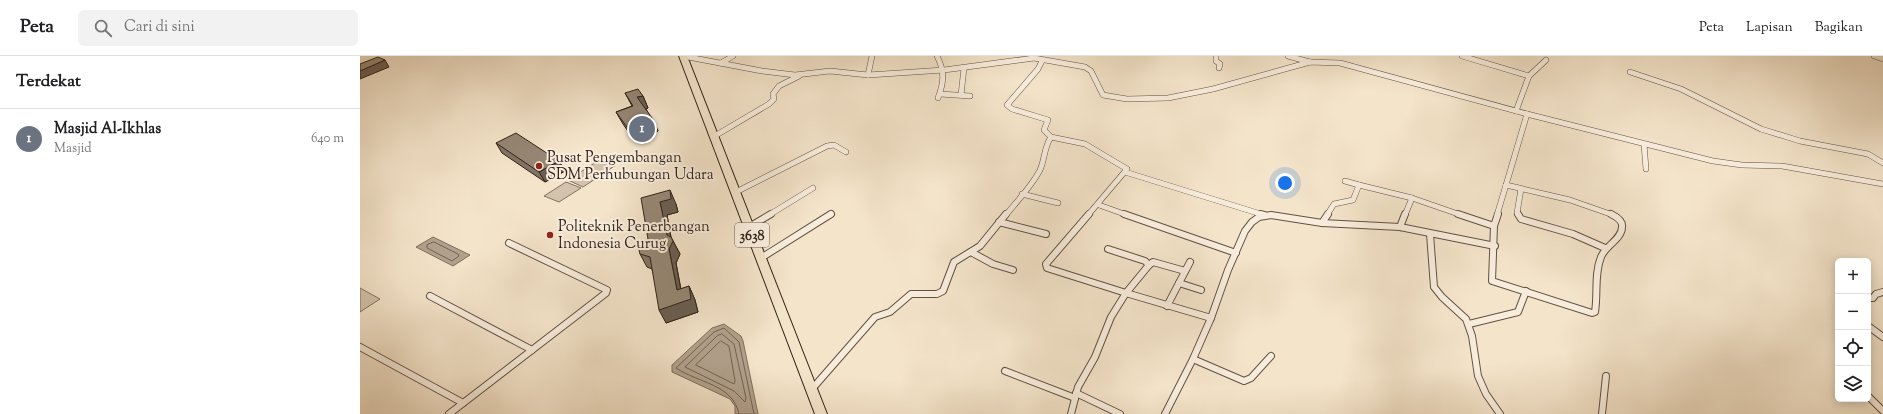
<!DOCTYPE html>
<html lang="id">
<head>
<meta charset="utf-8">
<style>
  body { margin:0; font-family:"Sorts Mill Goudy",serif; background:#f2f2f2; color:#202124 }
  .controls { position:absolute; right:12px; bottom:12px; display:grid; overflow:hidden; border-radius:6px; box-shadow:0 2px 10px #0003 }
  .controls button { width:36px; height:36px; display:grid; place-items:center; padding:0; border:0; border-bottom:1px solid #e0e0e0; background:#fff; color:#202124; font:20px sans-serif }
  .you { position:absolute; left:925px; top:127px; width:14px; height:14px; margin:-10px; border:3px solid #fff; border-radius:50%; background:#1a73e8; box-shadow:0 0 0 6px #1a73e833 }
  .badge { display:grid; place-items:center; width:26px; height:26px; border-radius:50%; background:#0b8043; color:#fff; font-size:13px; font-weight:700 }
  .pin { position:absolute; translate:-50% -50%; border:2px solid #fff; box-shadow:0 1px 4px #0006 }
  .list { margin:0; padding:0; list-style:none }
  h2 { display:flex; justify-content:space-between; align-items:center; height:52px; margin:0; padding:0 16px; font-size:17px }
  h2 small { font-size:13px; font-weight:400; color:#757577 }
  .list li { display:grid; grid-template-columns:26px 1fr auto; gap:12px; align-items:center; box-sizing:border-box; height:60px; padding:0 16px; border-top:1px solid #e0e0e0 }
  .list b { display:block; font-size:15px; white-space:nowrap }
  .list p { margin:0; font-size:13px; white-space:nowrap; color:#757577 }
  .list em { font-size:13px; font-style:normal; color:#757577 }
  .icon { flex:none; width:22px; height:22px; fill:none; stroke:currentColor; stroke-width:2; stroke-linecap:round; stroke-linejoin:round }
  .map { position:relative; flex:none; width:1523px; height:358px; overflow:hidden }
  header { display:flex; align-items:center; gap:24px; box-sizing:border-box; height:56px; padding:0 20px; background:#fff; border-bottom:1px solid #e0e0e0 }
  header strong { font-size:19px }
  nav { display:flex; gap:22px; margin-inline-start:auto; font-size:14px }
  .search { width:280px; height:36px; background:#f2f2f2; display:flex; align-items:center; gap:10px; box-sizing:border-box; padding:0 14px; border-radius:6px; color:#757577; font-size:15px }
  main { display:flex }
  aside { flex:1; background:#fff }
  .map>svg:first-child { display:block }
  .green { fill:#d3c3ac; stroke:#827262 }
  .water { fill:#b2a28d; stroke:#7e6f5e }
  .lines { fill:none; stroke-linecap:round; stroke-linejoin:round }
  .shore { stroke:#726252; stroke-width:1 }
  .minor-far1-casing { stroke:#625244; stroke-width:6 }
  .minor-casing { stroke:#625244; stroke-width:8 }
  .primary-casing { stroke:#312218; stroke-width:2 }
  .minor-far1 { stroke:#f8eddd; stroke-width:5 }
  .minor { stroke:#f8eddd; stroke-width:6 }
  .primary { fill:#f4e4ca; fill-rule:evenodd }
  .wall { fill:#817465; stroke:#312218 }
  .shaded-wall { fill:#695e52; stroke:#312218 }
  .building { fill:#968775; stroke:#312218 }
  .poi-dot { fill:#8f2418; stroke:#f8eddd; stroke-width:1.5 }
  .labels { text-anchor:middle; stroke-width:4; stroke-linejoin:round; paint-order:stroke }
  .shield { fill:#f8eddd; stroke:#6d5f53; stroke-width:1 }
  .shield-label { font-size:14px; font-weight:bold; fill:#312218 }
  .poi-label { font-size:15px; fill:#312218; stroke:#f8eddd; text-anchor:start }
</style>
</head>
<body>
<header>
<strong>Peta</strong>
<div class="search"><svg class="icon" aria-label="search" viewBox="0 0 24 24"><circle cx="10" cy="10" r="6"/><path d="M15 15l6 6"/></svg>Cari di sini</div>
<nav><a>Peta</a><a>Lapisan</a><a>Bagikan</a></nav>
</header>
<main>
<aside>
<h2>Terdekat<small></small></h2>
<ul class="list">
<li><span class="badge" style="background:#6b7280">1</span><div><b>Masjid Al-Ikhlas</b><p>Masjid</p></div><em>640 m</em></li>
</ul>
</aside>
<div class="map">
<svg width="1523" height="358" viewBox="0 0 1523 358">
  <rect width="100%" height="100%" fill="#f4e4ca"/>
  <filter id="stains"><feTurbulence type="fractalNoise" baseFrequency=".005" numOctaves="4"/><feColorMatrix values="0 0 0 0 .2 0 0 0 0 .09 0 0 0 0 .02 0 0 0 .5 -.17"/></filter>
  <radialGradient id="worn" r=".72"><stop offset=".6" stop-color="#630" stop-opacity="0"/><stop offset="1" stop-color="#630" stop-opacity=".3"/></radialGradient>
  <g class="green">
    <polygon points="241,103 256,109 223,131 208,124"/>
    <polygon points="206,126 221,132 199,146 184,140"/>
    <polygon points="0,232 20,243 0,256"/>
  </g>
  <g class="water">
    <polygon points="73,181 110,199 93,210 56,191"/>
    <polygon points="364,268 381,280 383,285 398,358 375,358 375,350 370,343 312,316 312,309 352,272"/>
  </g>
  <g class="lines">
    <g class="shore">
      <polygon points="74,186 98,198 99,200 92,205 67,192 67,189"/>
      <polygon points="362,278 374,288 386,342 385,346 374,335 325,311 357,280"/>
      <polygon points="361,285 369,290 375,325 374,328 336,309"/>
      <path d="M379 358C373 328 338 327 316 312L354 276 364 272 379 286 394 358"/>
    </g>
    <g class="minor-far1-casing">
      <g id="minor-far1">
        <polyline points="323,0 402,15 435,19 470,15 508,19 584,14 674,2 725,11 731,15 743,39 767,43 808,42 853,33 950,6 980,7 1167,58 1353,105 1382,109 1422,110 1523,128"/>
        <path d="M577 0C585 16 584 26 578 42"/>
        <polyline points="856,0 856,5 860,8 859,12"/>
        <polyline points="928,0 950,6"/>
        <polyline points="1102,0 1169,20"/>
        <polyline points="1514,0 1523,3"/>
        <polyline points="361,7 373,0"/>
        <polyline points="1270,16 1321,33 1401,73 1440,85 1508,98 1523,107"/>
        <polyline points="508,19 512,0"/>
        <polyline points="580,38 610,40"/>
        <polyline points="601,39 604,12"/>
        <polyline points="1156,55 1169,20 1186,4"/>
        <polyline points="353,81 409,48 414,43 413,38 419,30 439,20"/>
        <polyline points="691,81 725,88 767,113 728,159"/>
        <polyline points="1284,88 1286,113"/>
        <polyline points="765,116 904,159"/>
        <polyline points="985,125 999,129"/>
        <polyline points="1146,129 1210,144 1253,159"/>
        <polyline points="1146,129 1167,58"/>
        <polyline points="376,136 467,90 474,89 486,96"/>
        <polyline points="662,138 698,147"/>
        <polyline points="739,149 767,159"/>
        <polyline points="409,159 453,132"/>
        <polyline points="470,159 471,158"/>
        <path d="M646 159C657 145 672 130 680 114 685 103 684 91 691 81L684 74 688 64 652 53 647 49 678 13 682 5"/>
        <polyline points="967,159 974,148 993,144 999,129 1052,142 1101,159"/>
        <polyline points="1045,159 1052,142"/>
        <polyline points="1137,159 1146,129"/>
        <polyline points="1158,159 1157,157 1161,133"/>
      </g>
    </g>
    <g class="minor-casing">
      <g id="minor">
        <polyline points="764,158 876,197"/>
        <polyline points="900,158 904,159"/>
        <polyline points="1098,158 1134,170"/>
        <path d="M1138 158 1134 170 1132 225 1232 257 1235 256C1238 238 1234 218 1241 201 1245 190 1262 183 1262 171 1263 165 1257 161 1251 158"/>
        <polyline points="1158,158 1161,163 1213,178 1245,192"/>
        <polyline points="639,166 686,178"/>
        <polyline points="962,167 968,158"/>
        <polyline points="389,171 411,158"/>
        <polyline points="1040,171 1045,158"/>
        <polyline points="1070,178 1074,231 1082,241 1106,263 1112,280 1118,320 1126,338 1140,358"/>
        <polyline points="748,193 785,205 789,209 766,237 851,262"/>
        <polyline points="611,196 633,208 653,214"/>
        <polyline points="401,202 471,158"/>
        <polyline points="789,209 793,206 825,215"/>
        <polyline points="819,227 841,234"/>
        <polyline points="70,240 172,294"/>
        <polyline points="1508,242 1513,242 1516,238 1523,236"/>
        <polyline points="807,250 830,206"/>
        <polyline points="1109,268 1158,256 1166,235"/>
        <polyline points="1508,270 1523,281"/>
        <polyline points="0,291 103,347"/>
        <polyline points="833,303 884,325 891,322 911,300"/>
        <polyline points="645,315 715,342"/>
        <polyline points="452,333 515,261 530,256 551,238 577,238 583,235 594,206 620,190 646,158"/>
        <polyline points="716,337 760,358"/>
        <polyline points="1508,340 1523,355"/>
        <polyline points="89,358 246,237 247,234 149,187"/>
        <polyline points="711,358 718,331 735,301 751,261 766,237 687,212 686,208 729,158"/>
        <polyline points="805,358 833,303 851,262 868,214 885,175 892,166 899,161 911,159 962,167 1040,171 1135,190"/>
        <polyline points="1242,358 1246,320"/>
      </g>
    </g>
    <g class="primary-casing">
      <polygon id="primary" points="319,0 327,0 467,358 455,358"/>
    </g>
    <use href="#minor-far1" class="minor-far1"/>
    <use href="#minor" class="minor"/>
    <use href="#primary" class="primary"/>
  </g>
  <g class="wall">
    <polygon points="265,37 283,40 288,52 286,53 298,75 274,84 263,68 256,56 272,50"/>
    <polygon points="136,87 199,105 205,115 185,126 142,97"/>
    <polygon points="316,148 318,156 307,159 311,181 320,198 316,207 321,233 329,230 335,244 338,256 306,267 292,213 287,211 280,198 288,183"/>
  </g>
  <g class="shaded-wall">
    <polygon points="25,4 29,11 0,23 0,15"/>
    <polygon points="283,40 288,52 283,54 277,41"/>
    <polygon points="292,62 298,75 274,84 267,71"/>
    <polygon points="199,105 205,115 185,126 179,116"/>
    <polygon points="310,134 316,148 318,156 307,159 312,187 313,185 320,198 316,207 323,246 329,230 335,244 338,256 306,267 299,254 317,234 300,146"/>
  </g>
  <g class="building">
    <polygon points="18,1 25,4 0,15 0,8"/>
    <polygon points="278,33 283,40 277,41 292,62 267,71 256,56 273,50 265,37"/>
    <polygon points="156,77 199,105 179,116 136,87"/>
    <polygon points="310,134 311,143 300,146 307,179 311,181 313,185 309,193 317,234 329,230 331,243 299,254 290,201 280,198 279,194 280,190 288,183 281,142"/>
  </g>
  <g class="poi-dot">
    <circle cx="179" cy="110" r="4"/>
    <circle cx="190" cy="179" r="4"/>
  </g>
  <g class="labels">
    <rect class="shield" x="375" y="167" width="34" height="24" rx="3"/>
    <g class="shield-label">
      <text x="392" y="184">3638</text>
    </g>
    <g class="poi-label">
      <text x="187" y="106">Pusat Pengembangan<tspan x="187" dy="17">SDM Perhubungan Udara</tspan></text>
      <text x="198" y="175">Politeknik Penerbangan<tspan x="198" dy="17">Indonesia Curug</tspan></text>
    </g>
  </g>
  <rect width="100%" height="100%" filter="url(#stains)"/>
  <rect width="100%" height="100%" fill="url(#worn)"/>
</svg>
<div class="controls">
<button>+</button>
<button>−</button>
<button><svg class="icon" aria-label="locate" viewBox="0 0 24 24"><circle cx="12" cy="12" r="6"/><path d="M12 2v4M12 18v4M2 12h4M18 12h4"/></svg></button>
<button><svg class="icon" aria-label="layers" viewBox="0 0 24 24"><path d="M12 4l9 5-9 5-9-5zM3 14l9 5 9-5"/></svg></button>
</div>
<div class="you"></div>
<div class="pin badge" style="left:282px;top:73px;background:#6b7280">1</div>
</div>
</main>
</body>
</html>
